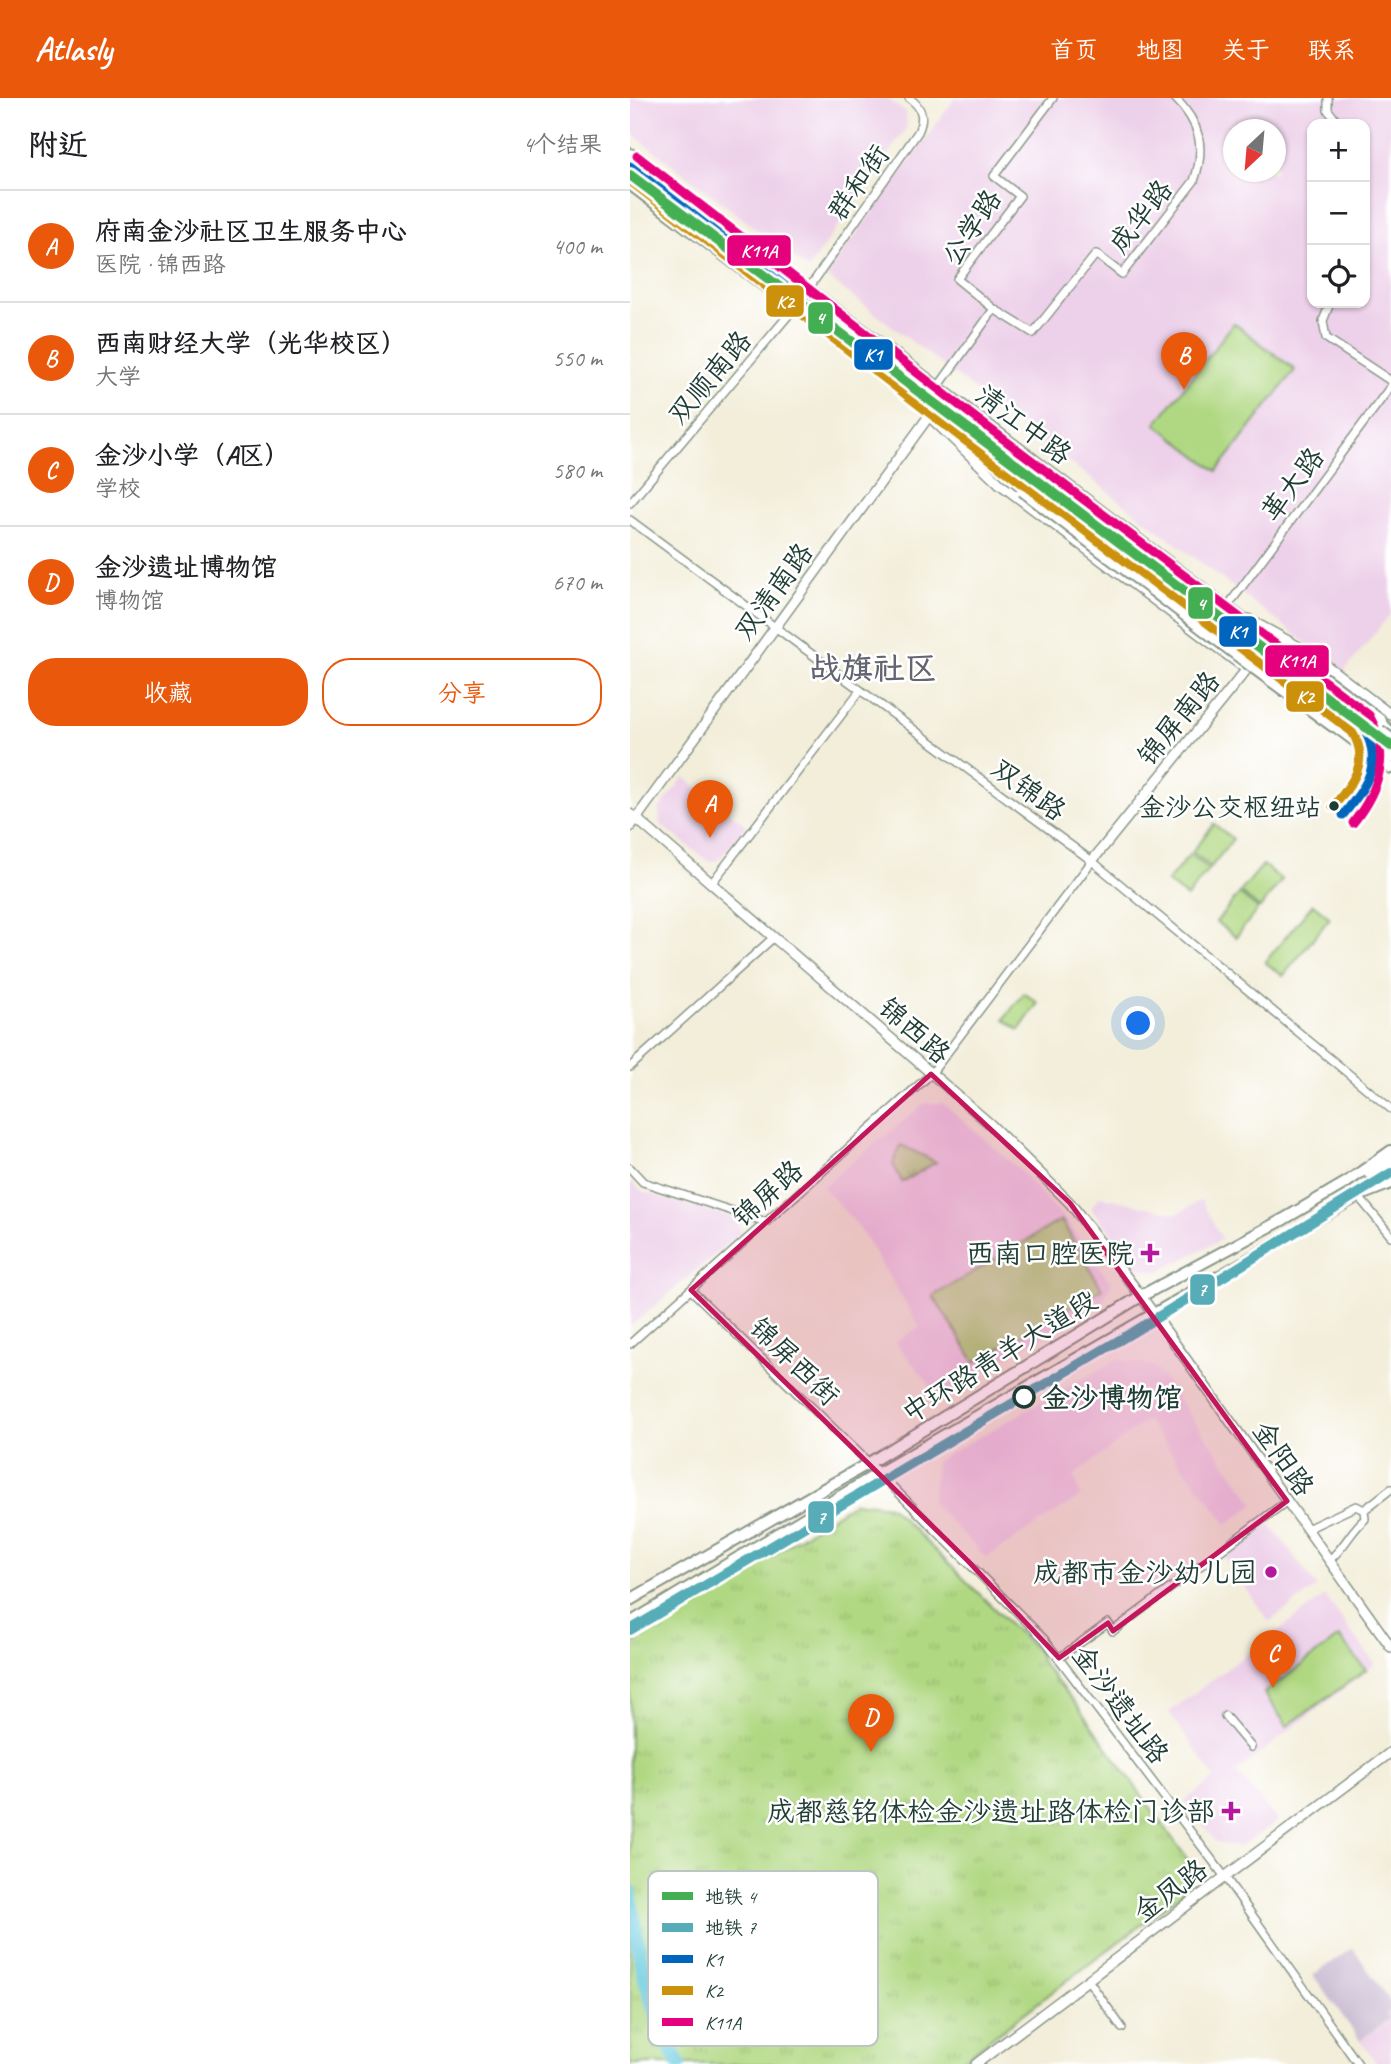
<!DOCTYPE html>
<html lang="zh">
<head>
<meta charset="utf-8">
<style>
  body { margin:0; font-family:Caveat,"LXGW WenKai TC",sans-serif; background:#f2f2f2; color:#202124 }
  .controls { position:absolute; right:21px; top:21px; display:grid; overflow:hidden; border-radius:14px; box-shadow:0 2px 5px #0004 }
  .controls button { width:63px; height:63px; display:grid; place-items:center; padding:0; border:0; border-bottom:2px solid #e0e0e0; background:#fff; color:#202124; font:35px sans-serif }
  .compass { position:absolute; left:593px; top:21px; width:63px; height:63px; border-radius:50%; background:#fff; box-shadow:0 2px 5px #0004; rotate:206deg }
  .you { position:absolute; left:509px; top:926px; width:24px; height:24px; margin:-18px; border:5px solid #fff; border-radius:50%; background:#1a73e8; box-shadow:0 0 0 10px #1a73e833 }
  .badge { display:grid; place-items:center; width:46px; height:46px; border-radius:50%; background:#ea580c; color:#fff; font-size:23px; font-weight:700 }
  .pin { position:absolute; translate:-50% -58px; filter:drop-shadow(0 2px 4px #0008) }
  .pin::after { content:''; position:absolute; top:37px; width:24px; height:21px; background:inherit; clip-path:polygon(0 0,100% 0,50% 100%) }
  .list { margin:0; padding:0; list-style:none }
  h2 { display:flex; justify-content:space-between; align-items:center; height:91px; margin:0; padding:0 28px; font-size:30px }
  h2 small { font-size:23px; font-weight:400; color:#757577 }
  .list li { display:grid; grid-template-columns:46px 1fr auto; gap:21px; align-items:center; box-sizing:border-box; height:112px; padding:0 28px; border-top:2px solid #e0e0e0 }
  .list b { display:block; font-size:26px; white-space:nowrap }
  .list p { margin:0; font-size:23px; white-space:nowrap; color:#757577 }
  .list em { font-size:23px; font-style:normal; color:#757577 }
  .actions { display:flex; gap:14px; padding:21px 28px }
  .actions a { flex:1; padding:16px 0; border:2px solid #ea580c; border-radius:28px; text-align:center; font-size:24px; color:#ea580c }
  .actions .main { background:#ea580c; color:#fff }
  .icon { flex:none; width:38px; height:38px; fill:none; stroke:currentColor; stroke-width:2; stroke-linecap:round; stroke-linejoin:round }
  .map { position:relative; flex:none; width:761px; height:1966px; overflow:hidden }
  header { display:flex; align-items:center; gap:42px; box-sizing:border-box; height:98px; padding:0 35px; background:#ea580c; color:#fff }
  header strong { font-size:33px }
  nav { display:flex; gap:38px; margin-inline-start:auto; font-size:24px }
  main { display:flex }
  aside { flex:1; background:#fff }
  .map>svg:first-child { display:block }
  .built { fill:#edd0e9; fill-rule:evenodd }
  .industrial { fill:#ccbed4 }
  .park { fill:url(#park-tufts); stroke:#688a5b; stroke-width:2 }
  .pitch { fill:#b0d882; stroke:#688a5b; stroke-width:2 }
  .lines { fill:none; stroke-linecap:round; stroke-linejoin:round }
  .river { stroke:#60c8dd; stroke-width:14 }
  .minor-casing { stroke:#899687; stroke-width:10 }
  .tertiary-casing { stroke:#899687; stroke-width:12 }
  .primary-casing { stroke:#899687; stroke-width:14 }
  .trunk-casing { stroke:#899687; stroke-width:16 }
  .minor { stroke:#fff; stroke-width:7 }
  .tertiary { stroke:#fff; stroke-width:9 }
  .primary { stroke:#fff; stroke-width:10 }
  .trunk { stroke:#fff; stroke-width:12 }
  .trunk-bridge-casing { stroke:#899687; stroke-width:16; stroke-linecap:butt }
  .trunk-bridge { stroke:#fff; stroke-width:12 }
  .bus-1-casing { stroke:#fff; stroke-width:14 }
  .bus-2-casing { stroke:#fff; stroke-width:14 }
  .bus-3-casing { stroke:#fff; stroke-width:14 }
  .bus-1 { stroke:#0065bd; stroke-width:9 }
  .bus-2 { stroke:#cc910a; stroke-width:9 }
  .bus-3 { stroke:#e5007d; stroke-width:9 }
  .metro-1-casing { stroke:#fff; stroke-width:16 }
  .metro-2-casing { stroke:#fff; stroke-width:16 }
  .metro-1 { stroke:#44af52; stroke-width:10 }
  .metro-2 { stroke:#57acb7; stroke-width:10 }
  .marked { fill:#c2185b; fill-opacity:0.2; stroke:#c2185b; stroke-width:5; stroke-linejoin:round }
  .bus-dot { fill:#1f3d34; stroke:#fff; stroke-width:2.5 }
  .poi-dot { fill:#b5179e; stroke:#fff; stroke-width:2.5 }
  .stop-dot { fill:#fff; stroke:#1f3d34; stroke-width:3.5 }
  .labels { text-anchor:middle; stroke-width:5; stroke-linejoin:round; paint-order:stroke }
  .bus-label { font-size:26px; fill:#1f3d34; stroke:#fff; text-anchor:end }
  .street-label { font-size:28px; fill:#1f3d34; stroke:#fff }
  .poi-label { font-size:28px; fill:#1f3d34; stroke:#fff; text-anchor:end }
  .stop-label { font-size:28px; font-weight:bold; fill:#1f3d34; stroke:#fff; text-anchor:start }
  .quarter-label { font-size:32px; font-weight:bold; fill:#656571; stroke:#fff }
  .key { fill:#fff; stroke:#bcc5c2; stroke-width:2 }
  .key-label { font-size:19px; fill:#1f3d34 }
  .line-badge { stroke:#fff; stroke-width:2.5 }
  .badge-label { font-size:19px; text-anchor:middle; font-weight:bold; fill:#fff }
</style>
</head>
<body>
<header>
<strong>Atlasly</strong>
<nav><a>首页</a><a>地图</a><a>关于</a><a>联系</a></nav>
</header>
<main>
<aside>
<h2>附近<small>4个结果</small></h2>
<ul class="list">
<li><span class="badge">A</span><div><b>府南金沙社区卫生服务中心</b><p>医院 · 锦西路</p></div><em>400 m</em></li>
<li><span class="badge">B</span><div><b>西南财经大学（光华校区）</b><p>大学</p></div><em>550 m</em></li>
<li><span class="badge">C</span><div><b>金沙小学（A区）</b><p>学校</p></div><em>580 m</em></li>
<li><span class="badge">D</span><div><b>金沙遗址博物馆</b><p>博物馆</p></div><em>670 m</em></li>
</ul>
<div class="actions"><a class="main">收藏</a><a>分享</a></div>
</aside>
<div class="map">
<svg width="761" height="1966" viewBox="0 0 761 1966">
  <defs>
    <pattern id="park-tufts" width="24" height="20" patternUnits="userSpaceOnUse" patternTransform="scale(1.75)"><rect width="24" height="20" fill="#b0d882"/><path d="M3 7l-1-3M5 7V3M7 7l1-3M15 17l-1-3M17 17v-4M19 17l1-3" fill="none" stroke="#97ba71"/></pattern>
  </defs>
  <rect width="100%" height="100%" fill="#fff"/>
  <filter id="ink" filterUnits="userSpaceOnUse"><feTurbulence type="fractalNoise" baseFrequency=".0143" numOctaves="2"/><feDisplacementMap in="SourceGraphic" scale="14" xChannelSelector="R" yChannelSelector="G"/><feConvolveMatrix kernelMatrix="1 2 1 2 8 2 1 2 1" color-interpolation-filters="sRGB"/></filter>
  <filter id="wash" filterUnits="userSpaceOnUse"><feTurbulence type="fractalNoise" baseFrequency=".00686" numOctaves="4" result="noise"/><feDisplacementMap in="SourceGraphic" scale="28" xChannelSelector="R" yChannelSelector="G"/><feGaussianBlur stdDeviation="1.57" result="paint"/><feColorMatrix in="noise" values="0 0 0 0 0 0 0 0 0 0 0 0 0 0 0 0 0 1.4 0 .05"/><feComposite in="paint" operator="in"/></filter>
  <g filter="url(#wash)">
    <rect width="100%" height="100%" fill="#f3eeda"/>
    <g class="built">
      <polygon points="0,0 256,0 276,14 277,29 178,171 0,34"/>
      <path d="M325 0H761V515L714 574 196 178ZM682 26H735V205H682ZM604 32H646V74H604Z"/>
      <polygon points="54,679 116,727 89,762 79,764 30,726 29,711"/>
      <polygon points="295,1005 313,1005 391,1073 437,1124 481,1185 473,1203 309,1298 265,1244 290,1229 228,1128 193,1089"/>
      <polygon points="0,1083 13,1094 103,1120 111,1134 0,1229"/>
      <polygon points="469,1098 547,1116 571,1102 592,1141 528,1174 502,1168 484,1139 461,1110"/>
      <polygon points="488,1261 524,1268 625,1406 597,1426 517,1322 444,1378 451,1398 356,1460 302,1404 306,1363"/>
      <polygon points="640,1426 687,1489 639,1524 595,1459"/>
      <polygon points="695,1498 745,1566 606,1674 648,1723 609,1749 586,1744 555,1703 585,1680 539,1614"/>
      <polygon points="761,1912 761,1966 747,1966 730,1942 759,1922 756,1916"/>
    </g>
    <polygon class="industrial" points="723,1850 761,1905 761,1912 756,1916 759,1921 730,1942 683,1877"/>
    <g class="park">
      <polygon points="271,1047 306,1064 272,1084 263,1066"/>
      <polygon points="225,1404 260,1408 407,1553 414,1568 449,1610 558,1762 552,1796 327,1966 0,1966 0,1548"/>
    </g>
    <g class="pitch">
      <polygon points="604,225 665,272 587,373 526,326"/>
      <polygon points="584,726 603,741 581,769 562,754"/>
      <polygon points="560,756 579,771 557,799 537,784"/>
      <polygon points="633,767 652,782 630,810 610,794"/>
      <polygon points="609,796 628,811 606,839 586,824"/>
      <polygon points="683,806 700,820 653,878 635,864"/>
      <polygon points="394,895 408,905 389,932 374,921"/>
      <polygon points="431,1122 472,1191 345,1264 303,1198"/>
      <polygon points="709,1539 736,1572 657,1628 634,1595"/>
    </g>
    <g class="lines">
      <path class="river" d="M0 1793C8 1853 17 1913 49 1966"/>
    </g>
  </g>
  <g filter="url(#ink)">
    <g class="lines">
      <g class="minor-casing">
        <g id="minor">
          <path d="M423 0 364 78 390 98 327 181 364 211 403 235 466 156 492 176 564 83C576 49 570 25 545 0"/>
          <polyline points="698,0 698,12 709,26"/>
          <path d="M179 190 288 34C295 19 292 9 279 0"/>
          <polyline points="700,205 693,223 696,240 761,283"/>
          <polyline points="308,289 364,211"/>
          <polyline points="0,405 162,213"/>
          <polyline points="0,422 462,763 761,1011"/>
          <polyline points="597,509 761,288"/>
          <polyline points="0,715 8,722"/>
          <polyline points="81,786 229,594"/>
          <polyline points="0,969 143,840"/>
          <polyline points="0,1070 13,1084 136,1124"/>
          <polyline points="728,1098 761,1138"/>
          <polyline points="61,1192 239,1365 414,1541 595,1779 728,1966"/>
          <polyline points="0,1246 301,976 462,763"/>
          <polyline points="677,1431 726,1408 734,1412"/>
          <path d="M699 1462C715 1450 720 1433 735 1421L734 1412 761 1391"/>
          <polyline points="429,1560 478,1525 483,1533 657,1403"/>
          <polyline points="595,1618 621,1649"/>
          <polyline points="458,1882 492,1930"/>
        </g>
      </g>
      <g class="tertiary-casing">
        <g id="tertiary">
          <polyline points="299,318 370,386 612,568"/>
          <polyline points="618,521 680,555 761,617"/>
          <polyline points="8,722 360,1026 440,1105 511,1198 761,1549"/>
          <polyline points="0,729 299,318 307,294"/>
          <polyline points="462,763 617,571"/>
          <polyline points="346,1966 761,1654"/>
        </g>
      </g>
      <g class="primary-casing">
        <g id="primary">
          <polyline points="167,182 661,558"/>
          <polyline points="744,620 761,634"/>
          <polyline points="697,622 761,670"/>
          <polyline points="739,1075 761,1063"/>
          <polyline points="735,1092 761,1075"/>
          <polyline points="0,1502 239,1365 511,1198 654,1121 717,1084 761,1053"/>
          <polyline points="0,1525 249,1375 728,1098 761,1085"/>
        </g>
      </g>
      <g class="trunk-casing">
        <g id="trunk">
          <polyline points="0,57 161,180 180,201"/>
          <polyline points="624,569 703,627"/>
        </g>
      </g>
      <use href="#minor" class="minor"/>
      <use href="#tertiary" class="tertiary"/>
      <use href="#primary" class="primary"/>
      <use href="#trunk" class="trunk"/>
      <g class="trunk-bridge-casing">
        <g id="trunk-bridge">
          <polyline points="0,69 761,642"/>
          <polyline points="0,85 761,659"/>
          <polyline points="393,392 624,569"/>
          <polyline points="655,552 750,623"/>
        </g>
      </g>
      <use href="#trunk-bridge" class="trunk-bridge"/>
      <g class="bus-1-casing">
        <path id="bus-1" d="M0 68 336 328 731 626C755 663 738 686 713 717"/>
      </g>
      <g class="bus-2-casing">
        <path id="bus-2" d="M0 83 329 338 722 634C741 663 722 686 703 709"/>
      </g>
      <g class="bus-3-casing">
        <path id="bus-3" d="M7 58 343 318 739 617C761 656 750 691 723 725"/>
      </g>
      <use href="#bus-1" class="bus-1"/>
      <use href="#bus-2" class="bus-2"/>
      <use href="#bus-3" class="bus-3"/>
      <g class="metro-1-casing">
        <polyline id="metro-1" points="0,77 761,648"/>
      </g>
      <g class="metro-2-casing">
        <polyline id="metro-2" points="0,1532 510,1230 761,1075"/>
      </g>
      <use href="#metro-1" class="metro-1"/>
      <use href="#metro-2" class="metro-2"/>
    </g>
  </g>
  <path class="marked" d="M301 976 440 1105 657 1403 483 1533 478 1525 429 1560 338 1463 61 1192Z"/>
  <circle class="bus-dot" cx="704" cy="708" r="6"/>
  <g class="poi-dot">
    <path d="M516.5 1144.5h7v7h7v7h-7v7h-7v-7h-7v-7h7z"/>
    <circle cx="641" cy="1474" r="7"/>
    <path d="M597.5 1702.5h7v7h7v7h-7v7h-7v-7h-7v-7h7z"/>
  </g>
  <circle class="stop-dot" cx="394" cy="1299" r="10"/>
  <g class="labels">
    <g class="bus-label">
      <text x="691" y="718">金沙公交枢纽站</text>
    </g>
    <g class="street-label">
      <text transform="translate(228 84) rotate(-55)" y="10">群和街</text>
      <text transform="translate(510 118) rotate(-52)" y="10">成华路</text>
      <text transform="translate(341 129) rotate(-57)" y="10">公学路</text>
      <text transform="translate(79 279) rotate(-50)" y="10">双顺南路</text>
      <text transform="translate(394 326) rotate(37)" y="10">清江中路</text>
      <text transform="translate(662 386) rotate(-53)" y="10">革大路</text>
      <text transform="translate(143 493) rotate(-54)" y="10">双清南路</text>
      <text transform="translate(548 620) rotate(-51)" y="10">锦屏南路</text>
      <text transform="translate(399 691) rotate(36)" y="10">双锦路</text>
      <text transform="translate(285 932) rotate(41)" y="10">锦西路</text>
      <text transform="translate(137 1095) rotate(-42)" y="10">锦屏路</text>
      <text transform="translate(369 1258) rotate(-32)" y="10">中环路青羊大道段</text>
      <text transform="translate(165 1263) rotate(44)" y="10">锦屏西街</text>
      <text transform="translate(654 1360) rotate(55)" y="10">金阳路</text>
      <text transform="translate(491 1606) rotate(53)" y="10">金沙遗址路</text>
      <text transform="translate(540 1792) rotate(-37)" y="10">金凤路</text>
    </g>
    <g class="poi-label">
      <text x="504" y="1165">西南口腔医院</text>
      <text x="627" y="1484">成都市金沙幼儿园</text>
      <text x="585" y="1723">成都慈铭体检金沙遗址路体检门诊部</text>
    </g>
    <g class="stop-label">
      <text x="412" y="1309">金沙博物馆</text>
    </g>
    <g class="quarter-label">
      <text x="243" y="581">战旗社区</text>
    </g>
  </g>
  <rect x="18" y="1773" width="230" height="175" rx="10" class="key"/>
  <rect x="32" y="1794" width="31" height="8" fill="#44af52"/>
  <rect x="32" y="1825" width="31" height="9" fill="#57acb7"/>
  <rect x="32" y="1857" width="31" height="8" fill="#0065bd"/>
  <rect x="32" y="1888" width="31" height="9" fill="#cc910a"/>
  <rect x="32" y="1920" width="31" height="8" fill="#e5007d"/>
  <g class="key-label">
    <text x="75" y="1805">地铁 4</text>
    <text x="75" y="1836">地铁 7</text>
    <text x="75" y="1868">K1</text>
    <text x="75" y="1899">K2</text>
    <text x="75" y="1931">K11A</text>
  </g>
  <g class="line-badge">
    <rect x="96" y="136" width="66" height="33" rx="7" fill="#e5007d"/>
    <rect x="135" y="186" width="40" height="34" rx="7" fill="#cc910a"/>
    <rect x="177" y="203" width="27" height="34" rx="7" fill="#44af52"/>
    <rect x="223" y="240" width="41" height="33" rx="7" fill="#0065bd"/>
    <rect x="557" y="488" width="27" height="34" rx="7" fill="#44af52"/>
    <rect x="588" y="517" width="40" height="33" rx="7" fill="#0065bd"/>
    <rect x="634" y="546" width="66" height="34" rx="7" fill="#e5007d"/>
    <rect x="655" y="582" width="40" height="33" rx="7" fill="#cc910a"/>
    <rect x="559" y="1175" width="27" height="33" rx="7" fill="#57acb7"/>
    <rect x="177" y="1402" width="28" height="34" rx="7" fill="#57acb7"/>
  </g>
  <g class="badge-label">
    <text x="129" y="159">K11A</text>
    <text x="155" y="210">K2</text>
    <text x="190" y="226">4</text>
    <text x="243" y="263">K1</text>
    <text x="571" y="512">4</text>
    <text x="608" y="540">K1</text>
    <text x="667" y="569">K11A</text>
    <text x="675" y="605">K2</text>
    <text x="572" y="1198">7</text>
    <text x="191" y="1426">7</text>
  </g>
</svg>
<div class="controls">
<button>+</button>
<button>−</button>
<button><svg class="icon" aria-label="locate" viewBox="0 0 24 24"><circle cx="12" cy="12" r="6"/><path d="M12 2v4M12 18v4M2 12h4M18 12h4"/></svg></button>
</div>
<svg class="compass" viewBox="-18 -18 36 36"><path d="M0-13l5 13h-10z" fill="#e53935"/><path d="M0 13l5-13h-10z" fill="#757577"/></svg>
<div class="you"></div>
<div class="pin badge" style="left:80px;top:740px">A</div>
<div class="pin badge" style="left:554px;top:292px">B</div>
<div class="pin badge" style="left:643px;top:1590px">C</div>
<div class="pin badge" style="left:241px;top:1654px">D</div>
</div>
</main>
</body>
</html>
